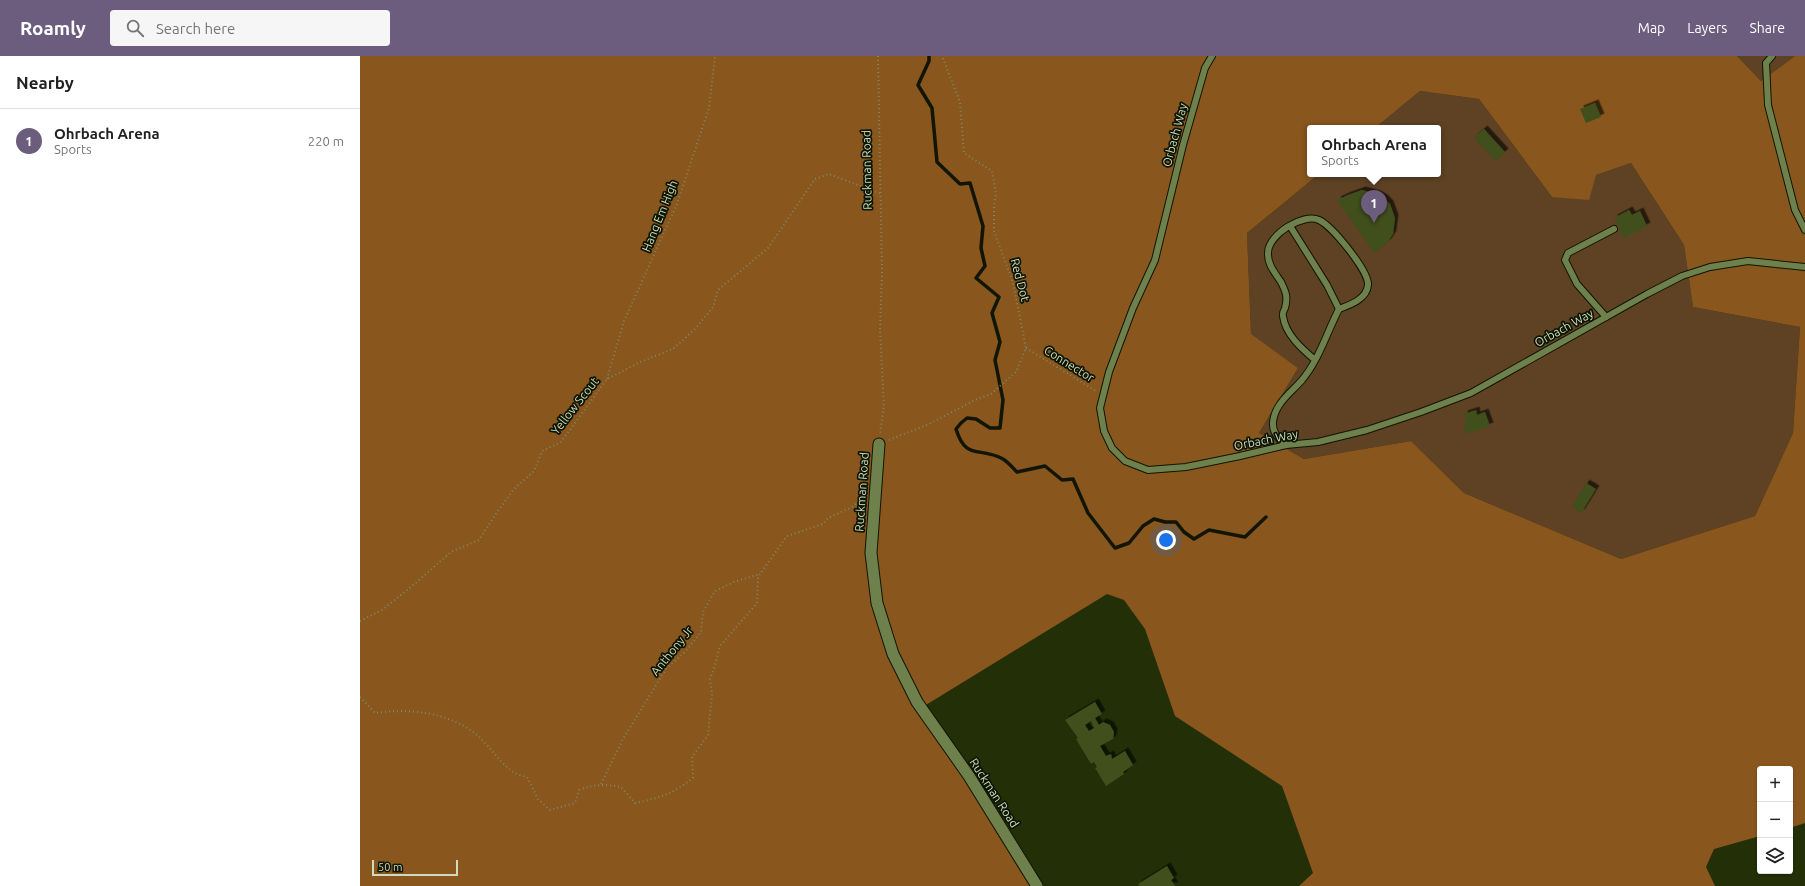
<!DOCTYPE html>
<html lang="en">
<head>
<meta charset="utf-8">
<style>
  body { margin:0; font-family:Ubuntu,sans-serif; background:#f6f6f6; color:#222 }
  .controls { position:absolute; right:12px; bottom:12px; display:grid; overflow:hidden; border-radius:4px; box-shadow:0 1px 3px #0004 }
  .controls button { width:36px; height:36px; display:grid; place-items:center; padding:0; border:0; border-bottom:1px solid #e0e0e0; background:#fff; color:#222; font:20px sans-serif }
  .scale { position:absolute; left:12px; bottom:10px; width:86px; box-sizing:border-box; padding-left:4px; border:2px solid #cfdabe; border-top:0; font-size:11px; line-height:14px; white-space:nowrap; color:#cfdabe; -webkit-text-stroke:3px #0e1502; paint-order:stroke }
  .you { position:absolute; left:806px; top:484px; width:14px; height:14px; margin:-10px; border:3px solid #fff; border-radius:50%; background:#1a73e8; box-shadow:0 0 0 6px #1a73e833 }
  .badge { display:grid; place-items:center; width:26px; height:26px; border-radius:50%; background:#6c5d7e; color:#fff; font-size:13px; font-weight:700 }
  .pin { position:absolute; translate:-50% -33px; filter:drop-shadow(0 1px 2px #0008) }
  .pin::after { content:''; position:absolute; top:21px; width:14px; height:12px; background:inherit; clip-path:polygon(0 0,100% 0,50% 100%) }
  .popup { position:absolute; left:947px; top:69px; width:134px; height:52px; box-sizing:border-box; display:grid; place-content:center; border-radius:4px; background:#fff; filter:drop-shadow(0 1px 3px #0005); font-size:13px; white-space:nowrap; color:#767676 }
  .popup b { font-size:15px; color:#222 }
  .popup::after { content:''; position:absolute; left:50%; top:100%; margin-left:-8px; border:8px solid transparent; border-top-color:#fff }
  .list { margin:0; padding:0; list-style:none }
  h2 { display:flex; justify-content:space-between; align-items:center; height:52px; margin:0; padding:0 16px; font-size:17px }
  h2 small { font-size:13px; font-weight:400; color:#767676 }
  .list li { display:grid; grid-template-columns:26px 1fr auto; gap:12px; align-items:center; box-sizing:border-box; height:64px; padding:0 16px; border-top:1px solid #e0e0e0 }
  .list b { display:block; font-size:15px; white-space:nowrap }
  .list p { margin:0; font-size:13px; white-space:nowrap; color:#767676 }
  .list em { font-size:13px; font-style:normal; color:#767676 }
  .icon { flex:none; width:22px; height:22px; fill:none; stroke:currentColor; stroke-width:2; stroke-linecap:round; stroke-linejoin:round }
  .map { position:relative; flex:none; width:1445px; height:830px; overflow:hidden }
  header { display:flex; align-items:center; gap:24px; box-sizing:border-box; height:56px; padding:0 20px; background:#6c5d7e; color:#fff }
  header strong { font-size:19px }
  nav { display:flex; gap:22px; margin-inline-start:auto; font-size:14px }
  .search { width:280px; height:36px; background:#f6f6f6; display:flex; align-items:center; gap:10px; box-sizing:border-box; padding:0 14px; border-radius:4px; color:#767676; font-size:15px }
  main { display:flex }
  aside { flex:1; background:#fff }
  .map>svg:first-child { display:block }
  .green { fill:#5f4224 }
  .forest { fill:#89561d; fill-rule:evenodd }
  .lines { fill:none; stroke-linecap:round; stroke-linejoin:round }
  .stream { stroke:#101603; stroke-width:3.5 }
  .building { fill:#3f4f1c; fill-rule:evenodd; filter:url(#shadow) }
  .service-casing { stroke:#0e1500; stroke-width:8 }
  .minor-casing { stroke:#0e1500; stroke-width:13 }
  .path { stroke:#7e8967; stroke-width:2; stroke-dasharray:1 3; stroke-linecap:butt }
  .service { stroke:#6e814d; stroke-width:6 }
  .minor { stroke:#6e814d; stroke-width:11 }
  .labels { text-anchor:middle; stroke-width:3.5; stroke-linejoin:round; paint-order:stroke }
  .street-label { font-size:12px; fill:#cfdabe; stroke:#0e1502 }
</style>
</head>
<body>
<header>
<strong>Roamly</strong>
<div class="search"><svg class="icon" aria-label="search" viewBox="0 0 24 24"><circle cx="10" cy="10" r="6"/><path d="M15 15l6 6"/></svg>Search here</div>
<nav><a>Map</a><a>Layers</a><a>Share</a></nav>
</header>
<main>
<aside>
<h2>Nearby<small></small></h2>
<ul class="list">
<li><span class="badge">1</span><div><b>Ohrbach Arena</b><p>Sports</p></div><em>220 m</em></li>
</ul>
</aside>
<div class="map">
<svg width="1445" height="830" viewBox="0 0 1445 830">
  <defs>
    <filter id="shadow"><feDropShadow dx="3.5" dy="-3.5" stdDeviation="0" flood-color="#0009"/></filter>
  </defs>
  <rect width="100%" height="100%" fill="#232f07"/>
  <g class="green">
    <polygon points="1377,0 1435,0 1401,25"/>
    <polygon points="1060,35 1119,43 1192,141 1236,119 1271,107 1324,189 1333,251 1440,271 1433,377 1395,460 1261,503 1104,437 1051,385 944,403 899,377 938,312 891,279 887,177 959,118 1078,118 1078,72 1015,72"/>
  </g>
  <path class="forest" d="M0 0H1377L1401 25 1435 0H1445V767L1430 772V713H1400V780L1354 793 1346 811 1355 830H939L953 817 922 730 815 660 785 573 764 544 747 538 561 652 677 830H0ZM1060 35 1119 43 1192 141 1229 144 1236 119 1271 107 1324 189 1333 251 1440 271 1433 377 1395 460 1261 503 1104 437 1051 385 944 403 899 377 938 312 891 278 887 177 959 118H950V72H1015Z"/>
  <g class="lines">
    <path class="stream" d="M569 0V5L558 29 572 52 577 106 600 128 610 127 623 170 621 192 625 210 616 222 639 241 632 257 640 286 635 304 643 344 640 372H630L616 363 607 362 601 367 596 373C606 405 619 390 643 403 648 406 653 412 657 416L685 410 702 424 713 423 728 457 755 492 769 487 783 470 794 463 805 466H816L824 476 834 483 849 474 885 481 906 461"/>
  </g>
  <g class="building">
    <polygon points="1235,47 1241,61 1226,67 1220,53"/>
    <polygon points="1124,73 1145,96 1135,105 1114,82"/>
    <polygon points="1002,134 1017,138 1024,142 1030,148 1035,162 1033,178 1028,186 1014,197 977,144 988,139"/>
    <polygon points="1269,154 1272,159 1280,155 1287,170 1264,182 1254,162"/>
    <polygon points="1116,354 1117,359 1125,356 1130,370 1106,378 1103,370 1107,369 1104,358"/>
    <polygon points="1226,427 1236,433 1221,457 1212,450"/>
    <path d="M735 646 742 658 735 662 739 669 743 666 750 669 754 676 753 683 740 690 746 700 751 698 752 703 765 695 773 709 763 716 764 718 746 730 735 712 737 711 734 706 731 708 716 683 718 682 705 664ZM731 665 734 672 729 675 725 669Z"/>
    <polygon points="807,810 814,822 811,824 815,830 780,830 778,828"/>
  </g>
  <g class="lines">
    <g class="service-casing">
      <g id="service">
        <polyline points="852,0 845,12 823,89 795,204 773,252 749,316 740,352 744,375 752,392 765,405 788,414 826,411 880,400 926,389 958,386 1007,374 1061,356 1111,337 1287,238 1322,220 1350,211 1388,205 1445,211"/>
        <polyline points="1412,0 1406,7 1408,49 1435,154 1445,174"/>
        <polyline points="930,170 967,229 979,253"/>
        <polyline points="1246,261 1217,228 1205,204 1208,197 1254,173"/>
        <path d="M926 389C919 383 912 377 913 366 915 347 931 337 942 324 959 304 967 276 979 253 990 249 1007 243 1008 229 1009 215 972 170 959 164 943 157 909 178 908 196 907 208 915 217 921 226 926 236 928 241 925 252 924 254 922 258 923 260 925 278 942 293 955 304"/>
      </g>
    </g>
    <g class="minor-casing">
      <polyline id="minor" points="519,388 511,497 517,547 533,598 557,646 609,720 677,830"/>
    </g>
    <g class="path">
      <polyline points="518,0 522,217 520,273 524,350 520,378"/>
      <polyline points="666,292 736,335"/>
      <polyline points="247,323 264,265 317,148 349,52 355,0"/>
      <polyline points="529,384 569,368 615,344 631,338 656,316 666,292 653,227 634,175 634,150 636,138 632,115 604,97 600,46 582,0"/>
      <polyline points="0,565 22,554 51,531 91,496 119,484 137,456 154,433 174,415 182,395 201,386 247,323 280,306 313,293 336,272 353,251 358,234 408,192 455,123 469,118 521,138"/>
      <path d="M0 641 15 657C49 652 90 656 118 680 131 691 140 708 155 717 158 719 163 720 167 721L178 743 190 754 215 747 219 734C235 728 243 728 261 731L275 747C300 742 312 738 333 722L332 701 348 679 352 639 350 623 355 609 360 590 397 547 398 522 400 518 427 480 463 468 468 462 490 452 505 442"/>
      <polyline points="241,728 263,683 306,613 325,596 341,576 343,556 355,535 374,526 400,518"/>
    </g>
    <use href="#service" class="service"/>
    <use href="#minor" class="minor"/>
  </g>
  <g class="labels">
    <g class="street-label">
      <text transform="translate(815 79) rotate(-75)" y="4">Orbach Way</text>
      <text transform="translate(507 114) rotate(-91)" y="4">Ruckman Road</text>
      <text transform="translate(300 160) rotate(-68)" y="4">Hang Em High</text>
      <text transform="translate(660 224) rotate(75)" y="4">Red Dot</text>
      <text transform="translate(1204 272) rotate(-29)" y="4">Orbach Way</text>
      <text transform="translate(709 308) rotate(32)" y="4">Connector</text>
      <text transform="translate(215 350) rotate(-52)" y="4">Yellow Scout</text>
      <text transform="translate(906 384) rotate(-11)" y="4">Orbach Way</text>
      <text transform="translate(502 436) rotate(-86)" y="4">Ruckman Road</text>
      <text transform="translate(312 595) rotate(-51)" y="4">Anthony Jr</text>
      <text transform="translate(634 737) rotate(57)" y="4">Ruckman Road</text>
    </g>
  </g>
</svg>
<div class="controls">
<button>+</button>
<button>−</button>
<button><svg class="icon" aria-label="layers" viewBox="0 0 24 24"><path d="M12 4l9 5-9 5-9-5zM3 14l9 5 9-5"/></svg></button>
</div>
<div class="scale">50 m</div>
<div class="you"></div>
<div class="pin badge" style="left:1014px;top:167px">1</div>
<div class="popup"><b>Ohrbach Arena</b>Sports</div>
</div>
</main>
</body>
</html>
